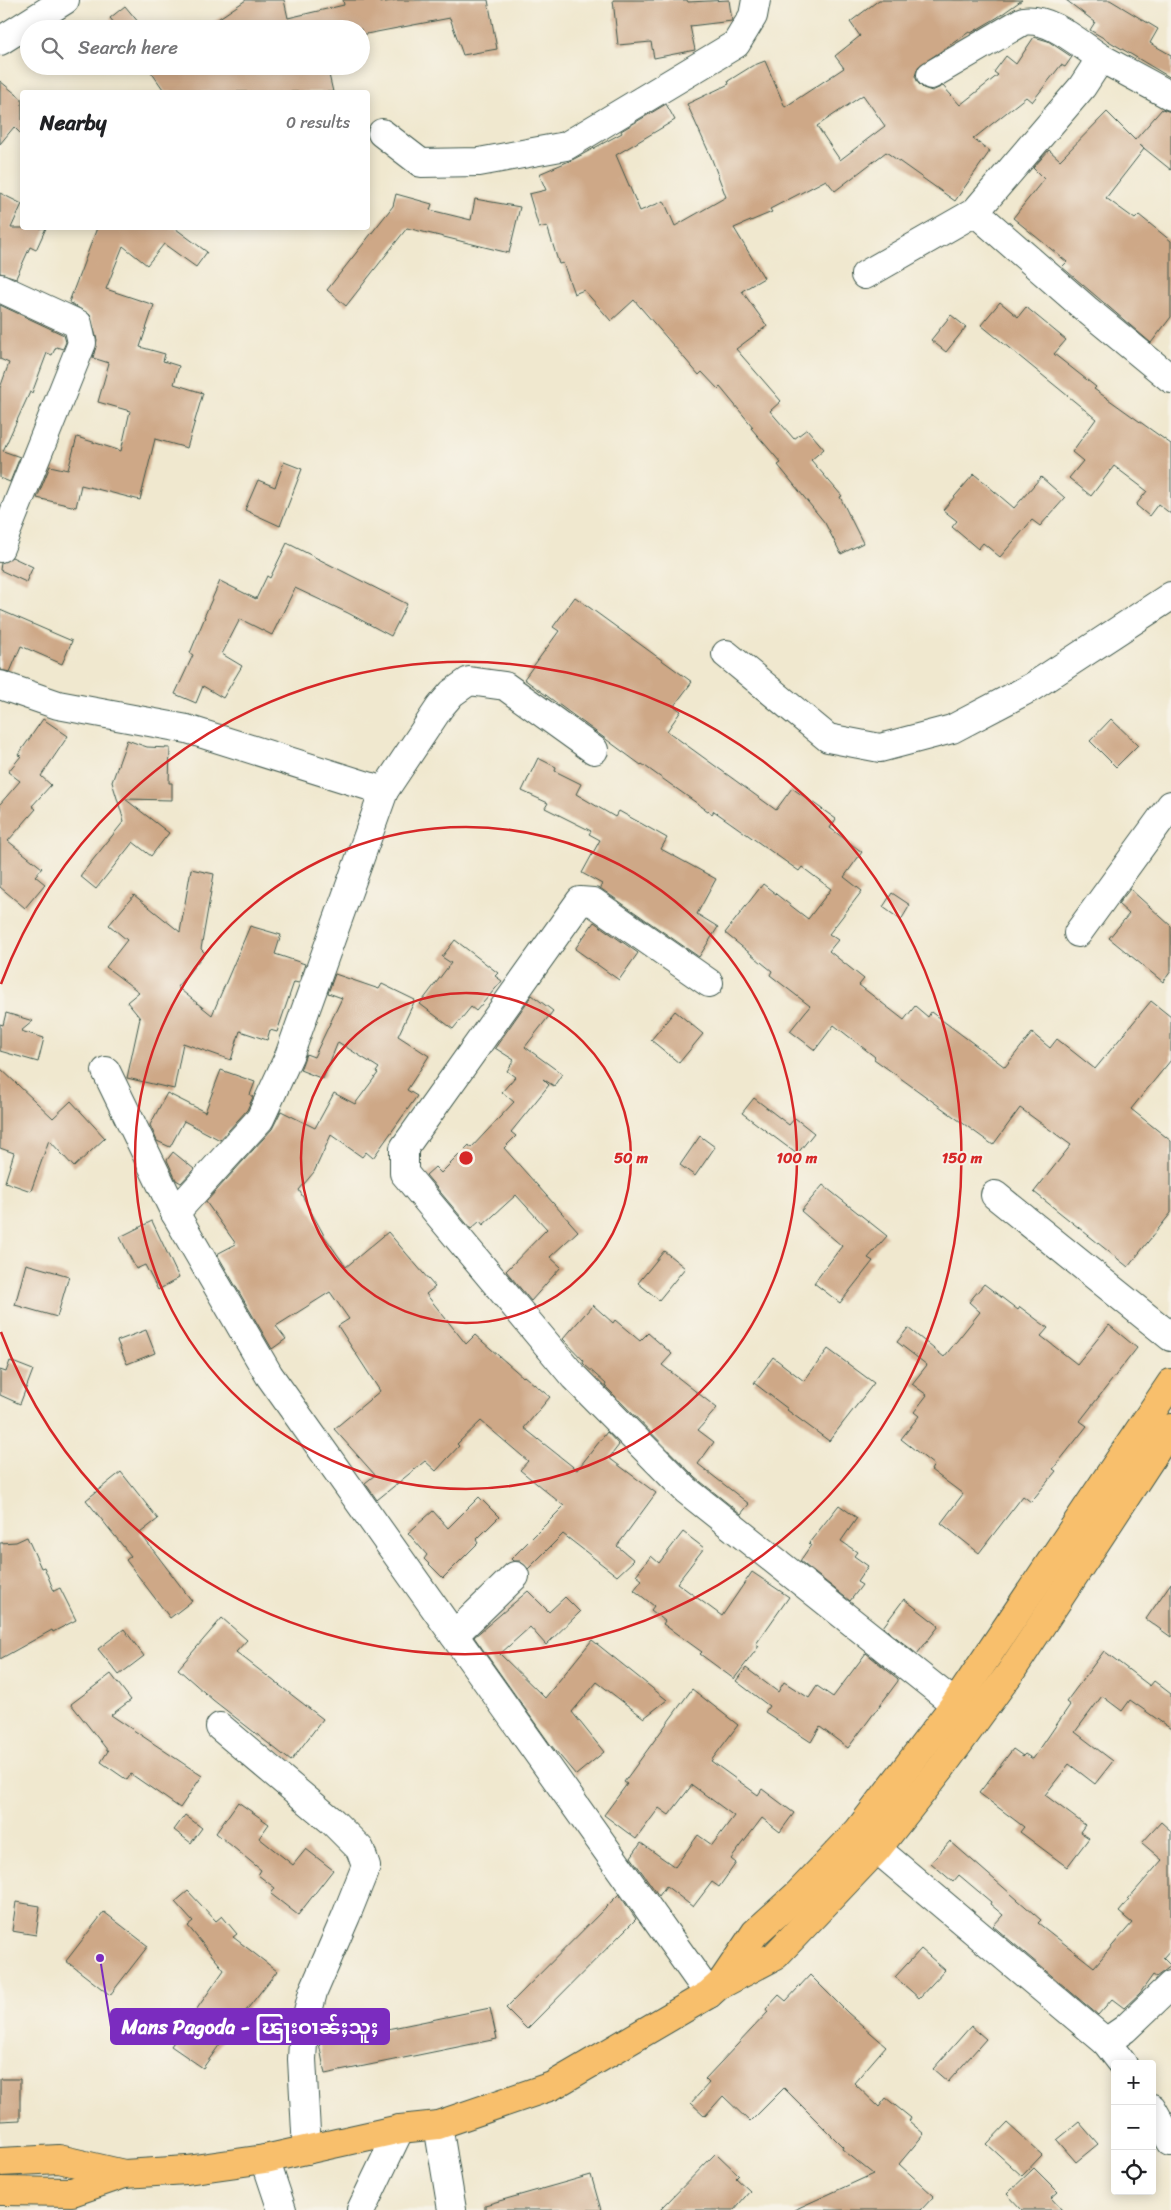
<!DOCTYPE html>
<html lang="en">
<head>
<meta charset="utf-8">
<style>
  body { margin:0; font-family:Sriracha,"Noto Sans Myanmar",sans-serif; background:#f6f6f6; color:#202124 }
  .controls { position:absolute; right:15px; bottom:15px; display:grid; overflow:hidden; border-radius:5px; box-shadow:0 2px 12px #0003 }
  .controls button { width:45px; height:45px; display:grid; place-items:center; padding:0; border:0; border-bottom:1px solid #e0e0e0; background:#fff; color:#202124; font:25px sans-serif }
  .list { margin:0; padding:0; list-style:none }
  h2 { display:flex; justify-content:space-between; align-items:center; height:65px; margin:0; padding:0 20px; font-size:21px }
  h2 small { font-size:16px; font-weight:400; color:#757577 }
  .icon { flex:none; width:28px; height:28px; fill:none; stroke:currentColor; stroke-width:2; stroke-linecap:round; stroke-linejoin:round }
  .map { position:relative; flex:none; width:1171px; height:2210px; overflow:hidden }
  .search { position:absolute; background:#fff; box-shadow:0 2px 12px #0003; left:20px; top:20px; width:350px; height:55px; display:flex; align-items:center; gap:12px; box-sizing:border-box; padding:0 18px; border-radius:28px; color:#757577; font-size:19px }
  .panel { position:absolute; background:#fff; box-shadow:0 2px 12px #0003; left:20px; top:90px; width:350px; height:140px; border-radius:5px }
  .map>svg:first-child { display:block }
  .building { fill:#cea887; fill-rule:evenodd }
  .lines { fill:none; stroke-linecap:round; stroke-linejoin:round }
  .minor-casing { stroke:#3e574b; stroke-width:30 }
  .major-casing { stroke:#3e574b; stroke-width:30 }
  .minor { stroke:#fff; stroke-width:28 }
  .major { stroke:#f8bf6c; stroke-width:28 }
  .ring { fill:none; stroke:#d62828; stroke-width:2.5 }
  .centre { fill:#d62828; stroke:#f7f3e8; stroke-width:2.5 }
  .ring-label { font-size:15px; text-anchor:middle; font-weight:bold; fill:#d62828; stroke:#f7f3e8; stroke-width:4; stroke-linejoin:round; paint-order:stroke }
  .leader { fill:none; stroke:#7b2cbf; stroke-width:2 }
  .callout-dot { fill:#7b2cbf; stroke:#f7f3e8; stroke-width:2 }
  .callout { fill:#7b2cbf; stroke:#7b2cbf; stroke-width:2 }
  .callout-label { font-size:20px; text-anchor:middle; font-weight:bold; fill:#fff }
</style>
</head>
<body>
<div class="map">
<svg width="1171" height="2210" viewBox="0 0 1171 2210">
  <rect width="100%" height="100%" fill="#f7f3e8"/>
  <filter id="ink" filterUnits="userSpaceOnUse"><feTurbulence type="fractalNoise" baseFrequency=".02" numOctaves="2"/><feDisplacementMap in="SourceGraphic" scale="10" xChannelSelector="R" yChannelSelector="G"/><feConvolveMatrix kernelMatrix="1 2 1 2 8 2 1 2 1" color-interpolation-filters="sRGB"/></filter>
  <filter id="wash" filterUnits="userSpaceOnUse"><feTurbulence type="fractalNoise" baseFrequency=".0096" numOctaves="4" result="noise"/><feDisplacementMap in="SourceGraphic" scale="20" xChannelSelector="R" yChannelSelector="G"/><feGaussianBlur stdDeviation="1.12" result="paint"/><feColorMatrix in="noise" values="0 0 0 0 0 0 0 0 0 0 0 0 0 0 0 0 0 1.4 0 .05"/><feComposite in="paint" operator="in"/></filter>
  <g filter="url(#wash)">
    <rect width="100%" height="100%" fill="#f0e8cf"/>
    <g id="blocks">
      <g class="building">
        <polygon points="246,0 284,0 288,18 344,5 343,0 379,0 380,3 397,0 488,0 497,49 463,55 450,18 361,35 361,29 203,29"/>
        <polygon points="613,0 687,0 688,2 729,0 732,21 690,26 695,50 654,58 651,42 618,45"/>
        <path d="M879 0H1022L998 17 971 33 969 32 918 67 915 76 918 83 923 88 932 91 943 86 960 105 998 75 994 72 1006 56 1016 64 1034 37 1048 41 1072 57 1065 67 1061 65 1032 102 1026 97 973 139 990 151 955 201 886 152 835 191 826 180 770 209 772 212 734 228 764 278 742 291 767 326 736 349 781 401 770 411 794 439 807 429 824 449 811 460 842 496 840 497 863 543 841 554 825 523 778 465 781 463 751 428 753 427 720 387 718 389 702 372 699 375 634 300 611 321 584 290 574 294 563 263 559 264 547 226 539 228 529 194 546 190 539 174 574 159 622 133 621 131 666 104 675 120 616 155 640 211 664 201 675 226 726 197 711 157 687 104 729 84 728 81 752 66 765 61 785 107 844 68 835 56 860 36 850 22ZM863 95 885 126 840 160 817 126Z"/>
        <polygon points="1066,0 1110,0 1158,29 1150,43 1171,55 1171,78 1090,30 1095,22"/>
        <polygon points="125,6 144,29 119,29 110,18"/>
        <polygon points="147,66 327,66 333,92 165,92"/>
        <polygon points="0,81 22,99 22,135 14,127 0,144"/>
        <polygon points="1162,109 1171,112 1171,170 1140,145 1144,149 1106,198 1135,219 1139,215 1171,241 1171,317 1151,343 1062,267 1067,262 1013,218 1044,179 1033,168 1049,150 1060,160 1107,112 1135,140"/>
        <polygon points="0,193 22,204 11,228 46,228 36,250 30,247 16,278 0,273"/>
        <polygon points="396,194 432,204 430,210 471,220 475,199 520,207 509,253 407,228 346,306 327,290 393,206"/>
        <polygon points="97,228 178,228 176,229 207,252 196,267 164,244 147,265 123,246 106,289 154,305 140,347 165,354 163,361 179,366 174,384 203,393 187,448 155,439 140,500 81,485 76,507 37,498 50,466 68,470 77,437 121,451 130,411 98,402 109,363 93,358 97,340 90,315 69,302"/>
        <polygon points="1000,302 1018,317 1026,307 1066,340 1054,354 1096,387 1094,389 1171,444 1171,514 1158,504 1149,516 1136,505 1147,491 1114,466 1091,496 1069,478 1083,461 1072,452 1096,419 981,325"/>
        <polygon points="0,305 64,335 66,342 63,349 56,347 52,355 47,353 32,393 30,392 3,451 20,457 10,482 0,478 0,388 9,363 0,359"/>
        <polygon points="951,315 966,327 946,352 931,340"/>
        <polygon points="284,462 302,469 280,526 245,510 258,480 275,487"/>
        <polygon points="974,474 1014,508 1041,477 1065,498 1040,526 1032,520 1000,557 983,543 978,549 952,527 957,521 943,510"/>
        <polygon points="287,543 407,604 391,636 348,613 295,588 272,635 240,619 222,654 242,666 223,698 203,686 196,703 175,694 193,655 190,653 205,617 204,617 220,581 256,599 267,576 270,578"/>
        <polygon points="12,557 33,567 26,582 0,570 1,563"/>
        <polygon points="575,597 692,682 674,706 681,711 667,731 776,810 792,788 836,819 830,828 862,852 844,877 862,891 829,934 838,940 829,951 864,979 859,985 904,1020 915,1006 928,1017 931,1012 1005,1067 1032,1033 1050,1048 1057,1039 1095,1069 1151,1001 1171,1017 1171,1060 1131,1109 1171,1141 1171,1213 1128,1267 1034,1192 1071,1145 1020,1108 993,1145 874,1059 875,1057 834,1025 815,1050 790,1031 810,1006 770,975 772,971 725,933 763,884 808,919 831,889 802,867 799,871 714,811 712,814 642,764 641,765 524,679 559,631 553,627"/>
        <polygon points="0,610 72,641 62,664 21,646 10,672 0,670"/>
        <polygon points="43,719 68,736 41,776 51,785 32,806 36,809 8,841 42,868 35,876 45,884 25,908 0,887 0,804 20,781 8,772 21,756 18,755"/>
        <polygon points="1111,719 1138,745 1116,767 1090,741"/>
        <polygon points="127,740 147,747 170,748 169,783 172,783 172,800 125,799 169,833 151,856 133,842 96,889 80,876 124,821 112,782"/>
        <polygon points="538,758 556,767 555,771 581,784 576,794 615,817 619,811 667,838 661,849 716,879 697,914 718,927 699,957 600,888 602,884 582,873 600,840 589,834 591,831 545,808 548,803 522,791"/>
        <polygon points="191,869 214,874 201,949 205,953 177,987 212,1015 250,926 281,935 275,954 305,964 299,983 294,982 277,1032 270,1030 267,1040 240,1031 231,1060 183,1043 174,1089 127,1078 140,1018 127,1002 139,992 106,967 127,940 109,925 134,895 180,932"/>
        <polygon points="1130,889 1171,926 1171,971 1163,982 1109,938 1129,914 1118,904"/>
        <polygon points="892,893 910,905 901,920 883,907"/>
        <polygon points="594,922 638,953 619,980 575,949"/>
        <polygon points="455,940 498,973 495,976 502,981 476,1011 471,1007 453,1029 420,1004 451,963 442,957"/>
        <polygon points="335,974 379,989 382,984 415,1000 398,1036 429,1056 407,1090 417,1096 373,1158 366,1152 362,1157 331,1135 314,1172 299,1190 325,1237 346,1267 388,1232 435,1287 426,1294 466,1344 475,1335 523,1377 524,1376 550,1397 524,1428 577,1470 607,1432 619,1445 609,1458 656,1493 617,1546 634,1560 617,1576 563,1534 528,1569 520,1561 513,1561 511,1559 564,1506 520,1470 528,1461 481,1421 457,1444 459,1446 436,1471 425,1461 377,1500 365,1483 375,1475 334,1429 380,1391 338,1326 349,1319 330,1292 276,1326 286,1339 272,1349 217,1254 236,1244 206,1202 272,1129 281,1111 315,1128 334,1093 355,1104 378,1073 376,1072 379,1068 338,1042 323,1079 300,1070 306,1054 314,1057 342,998 328,993"/>
        <polygon points="532,995 553,1011 525,1047 562,1074 554,1086 543,1079 549,1085 511,1132 516,1136 504,1148 578,1231 550,1257 561,1267 531,1301 506,1271 547,1229 516,1195 483,1225 480,1221 471,1229 426,1175 435,1167 441,1173 469,1145 471,1148 514,1102 502,1092 515,1077 507,1071 514,1060 495,1048"/>
        <polygon points="675,1011 703,1034 679,1063 651,1040"/>
        <polygon points="6,1013 33,1021 21,1031 44,1038 38,1062 0,1051 0,1024 3,1025"/>
        <polygon points="0,1068 53,1118 71,1101 105,1138 74,1167 49,1140 31,1191 5,1182 14,1153 0,1148"/>
        <polygon points="221,1070 255,1082 250,1095 253,1097 247,1110 220,1140 184,1121 170,1147 157,1141 150,1125 167,1093 205,1112"/>
        <polygon points="754,1098 789,1125 795,1118 814,1133 797,1154 742,1113"/>
        <polygon points="700,1136 715,1147 695,1176 680,1165"/>
        <polygon points="173,1152 194,1169 181,1183 176,1180 167,1160"/>
        <polygon points="823,1185 887,1236 868,1258 873,1261 840,1303 814,1283 842,1246 801,1211"/>
        <polygon points="152,1221 179,1278 158,1290 145,1265 136,1269 120,1237"/>
        <polygon points="664,1251 685,1268 659,1300 638,1283"/>
        <polygon points="26,1264 69,1276 57,1317 15,1305"/>
        <polygon points="984,1284 1018,1310 1020,1307 1048,1328 1041,1336 1077,1364 1109,1325 1137,1348 1080,1421 1087,1426 1053,1469 1056,1471 1031,1502 1023,1496 979,1553 941,1523 963,1494 931,1470 934,1465 901,1439 919,1416 914,1412 927,1395 912,1384 927,1365 897,1342 908,1328 944,1357 980,1312 969,1302"/>
        <polygon points="593,1305 613,1323 615,1320 640,1341 648,1333 672,1354 662,1365 717,1408 698,1430 714,1442 698,1464 749,1504 741,1514 696,1478 605,1386 606,1384 586,1366 583,1363 584,1361 563,1339"/>
        <polygon points="146,1330 155,1353 127,1364 117,1341"/>
        <polygon points="828,1349 874,1383 829,1441 787,1410 788,1409 754,1383 773,1357 804,1381"/>
        <polygon points="10,1361 33,1370 20,1404 0,1395 0,1370 6,1372"/>
        <polygon points="121,1472 158,1519 140,1533 192,1601 170,1618 126,1560 131,1556 86,1500"/>
        <polygon points="479,1497 499,1517 476,1540 478,1543 443,1578 424,1559 427,1555 408,1533 433,1511 448,1528"/>
        <polygon points="839,1505 857,1518 841,1541 857,1552 854,1556 868,1566 857,1582 862,1585 850,1601 800,1561 811,1545 809,1543"/>
        <polygon points="683,1532 704,1548 677,1583 722,1616 752,1572 789,1597 756,1644 759,1646 734,1679 700,1654 702,1652 663,1624 665,1621 651,1610 654,1606 634,1590 642,1580 636,1575 651,1556 659,1563"/>
        <polygon points="27,1537 41,1568 44,1567 54,1591 60,1588 76,1620 53,1632 52,1630 0,1659 0,1543 16,1542"/>
        <polygon points="1171,1583 1171,1637 1146,1619"/>
        <polygon points="528,1591 549,1612 565,1597 580,1612 546,1645 530,1627 500,1654 545,1698 592,1640 667,1700 644,1718 597,1682 572,1712 604,1752 576,1775 550,1744 474,1637"/>
        <polygon points="904,1599 939,1626 917,1654 883,1627"/>
        <polygon points="222,1618 247,1640 236,1652 323,1719 291,1761 213,1700 178,1669"/>
        <polygon points="124,1629 144,1656 119,1675 98,1649"/>
        <polygon points="1104,1651 1150,1686 1154,1681 1171,1694 1171,1729 1130,1700 1122,1711 1102,1696 1075,1732 1113,1761 1095,1784 1069,1764 1045,1795 1085,1825 1080,1832 1089,1838 1067,1867 1020,1832 1024,1827 979,1793 1013,1749 1023,1756 1025,1754 1033,1759 1070,1705 1066,1702"/>
        <polygon points="866,1653 898,1679 898,1681 848,1748 820,1727 811,1742 765,1712 769,1706 736,1681 746,1668 778,1692 784,1682 809,1698 817,1686 833,1697"/>
        <polygon points="111,1674 131,1700 111,1715 202,1776 180,1808 131,1774 127,1780 101,1762 108,1751 71,1704"/>
        <polygon points="692,1689 738,1725 711,1761 758,1795 762,1789 794,1813 780,1832 762,1818 731,1859 736,1863 719,1887 712,1882 693,1907 666,1886 659,1896 631,1857 641,1843 675,1867 698,1835 712,1845 734,1816 692,1785 669,1815 659,1808 636,1839 604,1815 627,1784 624,1782"/>
        <polygon points="238,1802 269,1824 259,1838 293,1865 306,1849 333,1870 298,1915 271,1894 275,1888 258,1875 261,1870 216,1833"/>
        <polygon points="185,1815 202,1828 191,1843 174,1830"/>
        <polygon points="1161,1822 1171,1831 1171,1949 1163,1958 1171,1966 1156,1977 1153,1975 1140,1993 1124,2008 1112,1999 1098,2015 993,1926 1003,1915 990,1904 991,1902 959,1875 953,1882 931,1863 950,1841 1041,1920 1038,1923 1094,1967 1132,1923 1119,1912 1129,1900 1128,1899 1162,1860 1142,1843"/>
        <polygon points="188,1891 216,1921 222,1916 237,1934 233,1937 277,1971 238,2021 237,2020 203,2068 171,2046 224,1970 188,1926 193,1922 175,1902"/>
        <polygon points="619,1894 636,1919 527,2029 506,2008"/>
        <polygon points="16,1902 40,1906 36,1935 12,1931"/>
        <polygon points="104,1912 148,1946 110,1995 66,1961"/>
        <polygon points="921,1949 945,1970 919,1998 895,1977"/>
        <polygon points="810,1975 848,2013 886,2046 854,2083 879,2107 886,2098 911,2118 909,2121 924,2134 899,2164 934,2196 921,2210 794,2210 873,2174 842,2149 843,2147 784,2088 750,2122 723,2096 705,2116 691,2103 709,2083 705,2079 768,2012 766,2009 779,1995 786,2001"/>
        <polygon points="490,2008 497,2039 325,2074 319,2043"/>
        <polygon points="971,2026 986,2039 948,2082 933,2069"/>
        <polygon points="0,2079 20,2079 20,2120 0,2121"/>
        <polygon points="1079,2122 1098,2144 1076,2162 1057,2140"/>
        <polygon points="1007,2123 1042,2155 1022,2176 987,2144"/>
        <polygon points="716,2153 739,2175 736,2178 750,2191 734,2210 660,2210"/>
        <polygon points="1034,2168 1058,2192 1051,2198 1062,2210 1022,2210 1007,2194"/>
        <polygon points="591,2175 601,2210 485,2210 485,2205"/>
      </g>
    </g>
  </g>
  <g filter="url(#ink)">
    <use href="#blocks" fill-opacity="0" stroke="#3e574b" stroke-width="1"/>
    <g class="lines">
      <g class="minor-casing">
        <g id="minor">
          <polyline points="0,41 65,0"/>
          <path d="M931 75 1023 21C1051 17 1079 44 1101 58"/>
          <polyline points="382,133 421,163 479,162 566,146 736,44 753,16 756,0"/>
          <polyline points="975,212 1086,309 1171,379"/>
          <polyline points="865,275 975,212 1082,87 1101,58 1171,96"/>
          <polyline points="0,288 78,324 82,343 0,548"/>
          <polyline points="726,654 828,738 880,748 952,729 1032,687 1171,596"/>
          <polyline points="0,685 58,705 187,729 384,791"/>
          <polyline points="1078,933 1171,805"/>
          <polyline points="709,983 593,902 580,901 404,1148 404,1173 574,1377 686,1490 955,1704"/>
          <polyline points="106,1071 175,1213 269,1375 709,1994"/>
          <polyline points="995,1195 1171,1337"/>
          <polyline points="175,1213 260,1119 289,1056 384,791 440,707 452,693 469,681 505,686 594,750"/>
          <polyline points="454,1635 515,1576"/>
          <polyline points="220,1727 333,1822 360,1849 366,1866 346,1916 313,1992 304,2027 302,2059 307,2150"/>
          <polyline points="877,1849 1106,2042 1123,2064"/>
          <polyline points="1106,2042 1125,2029 1171,1985"/>
          <polyline points="1152,2108 1171,2142"/>
          <polyline points="438,2125 452,2210"/>
          <polyline points="265,2159 282,2210"/>
          <polyline points="361,2210 400,2129"/>
        </g>
      </g>
      <g class="major-casing">
        <g id="major">
          <polyline points="721,1983 755,1933 796,1896 858,1831 955,1704 1171,1383"/>
          <polyline points="0,2162 59,2159 124,2174"/>
          <polyline points="0,2191 72,2192 124,2174 187,2170 265,2159 400,2129 438,2125 552,2086 709,1994 718,1986 775,1956 877,1849 941,1768 1010,1673 1171,1428"/>
        </g>
      </g>
      <use href="#minor" class="minor"/>
      <use href="#major" class="major"/>
    </g>
  </g>
  <g class="ring">
    <circle cx="466" cy="1158" r="165"/>
    <circle cx="466" cy="1158" r="331"/>
    <path d="M1 984A496 496 0 1 1 1 1332"/>
  </g>
  <circle cx="466" cy="1158" r="8" class="centre"/>
  <g class="ring-label">
    <text x="631" y="1163">50 m</text>
    <text x="797" y="1163">100 m</text>
    <text x="962" y="1163">150 m</text>
  </g>
  <path class="leader" d="M100 1958L111 2027"/>
  <circle class="callout-dot" cx="100" cy="1958" r="5"/>
  <rect class="callout" x="111" y="2009" width="278" height="35" rx="5"/>
  <g class="callout-label">
    <text x="250" y="2034">Mans Pagoda - ၽြႃးဝၢၼ်ႈသူႈ</text>
  </g>
</svg>
<div class="controls">
<button>+</button>
<button>−</button>
<button><svg class="icon" aria-label="locate" viewBox="0 0 24 24"><circle cx="12" cy="12" r="6"/><path d="M12 2v4M12 18v4M2 12h4M18 12h4"/></svg></button>
</div>
<div class="search"><svg class="icon" aria-label="search" viewBox="0 0 24 24"><circle cx="10" cy="10" r="6"/><path d="M15 15l6 6"/></svg>Search here</div>
<section class="panel">
<h2>Nearby<small>0 results</small></h2>
<ul class="list">
</ul>
</section>
</div>
</body>
</html>
